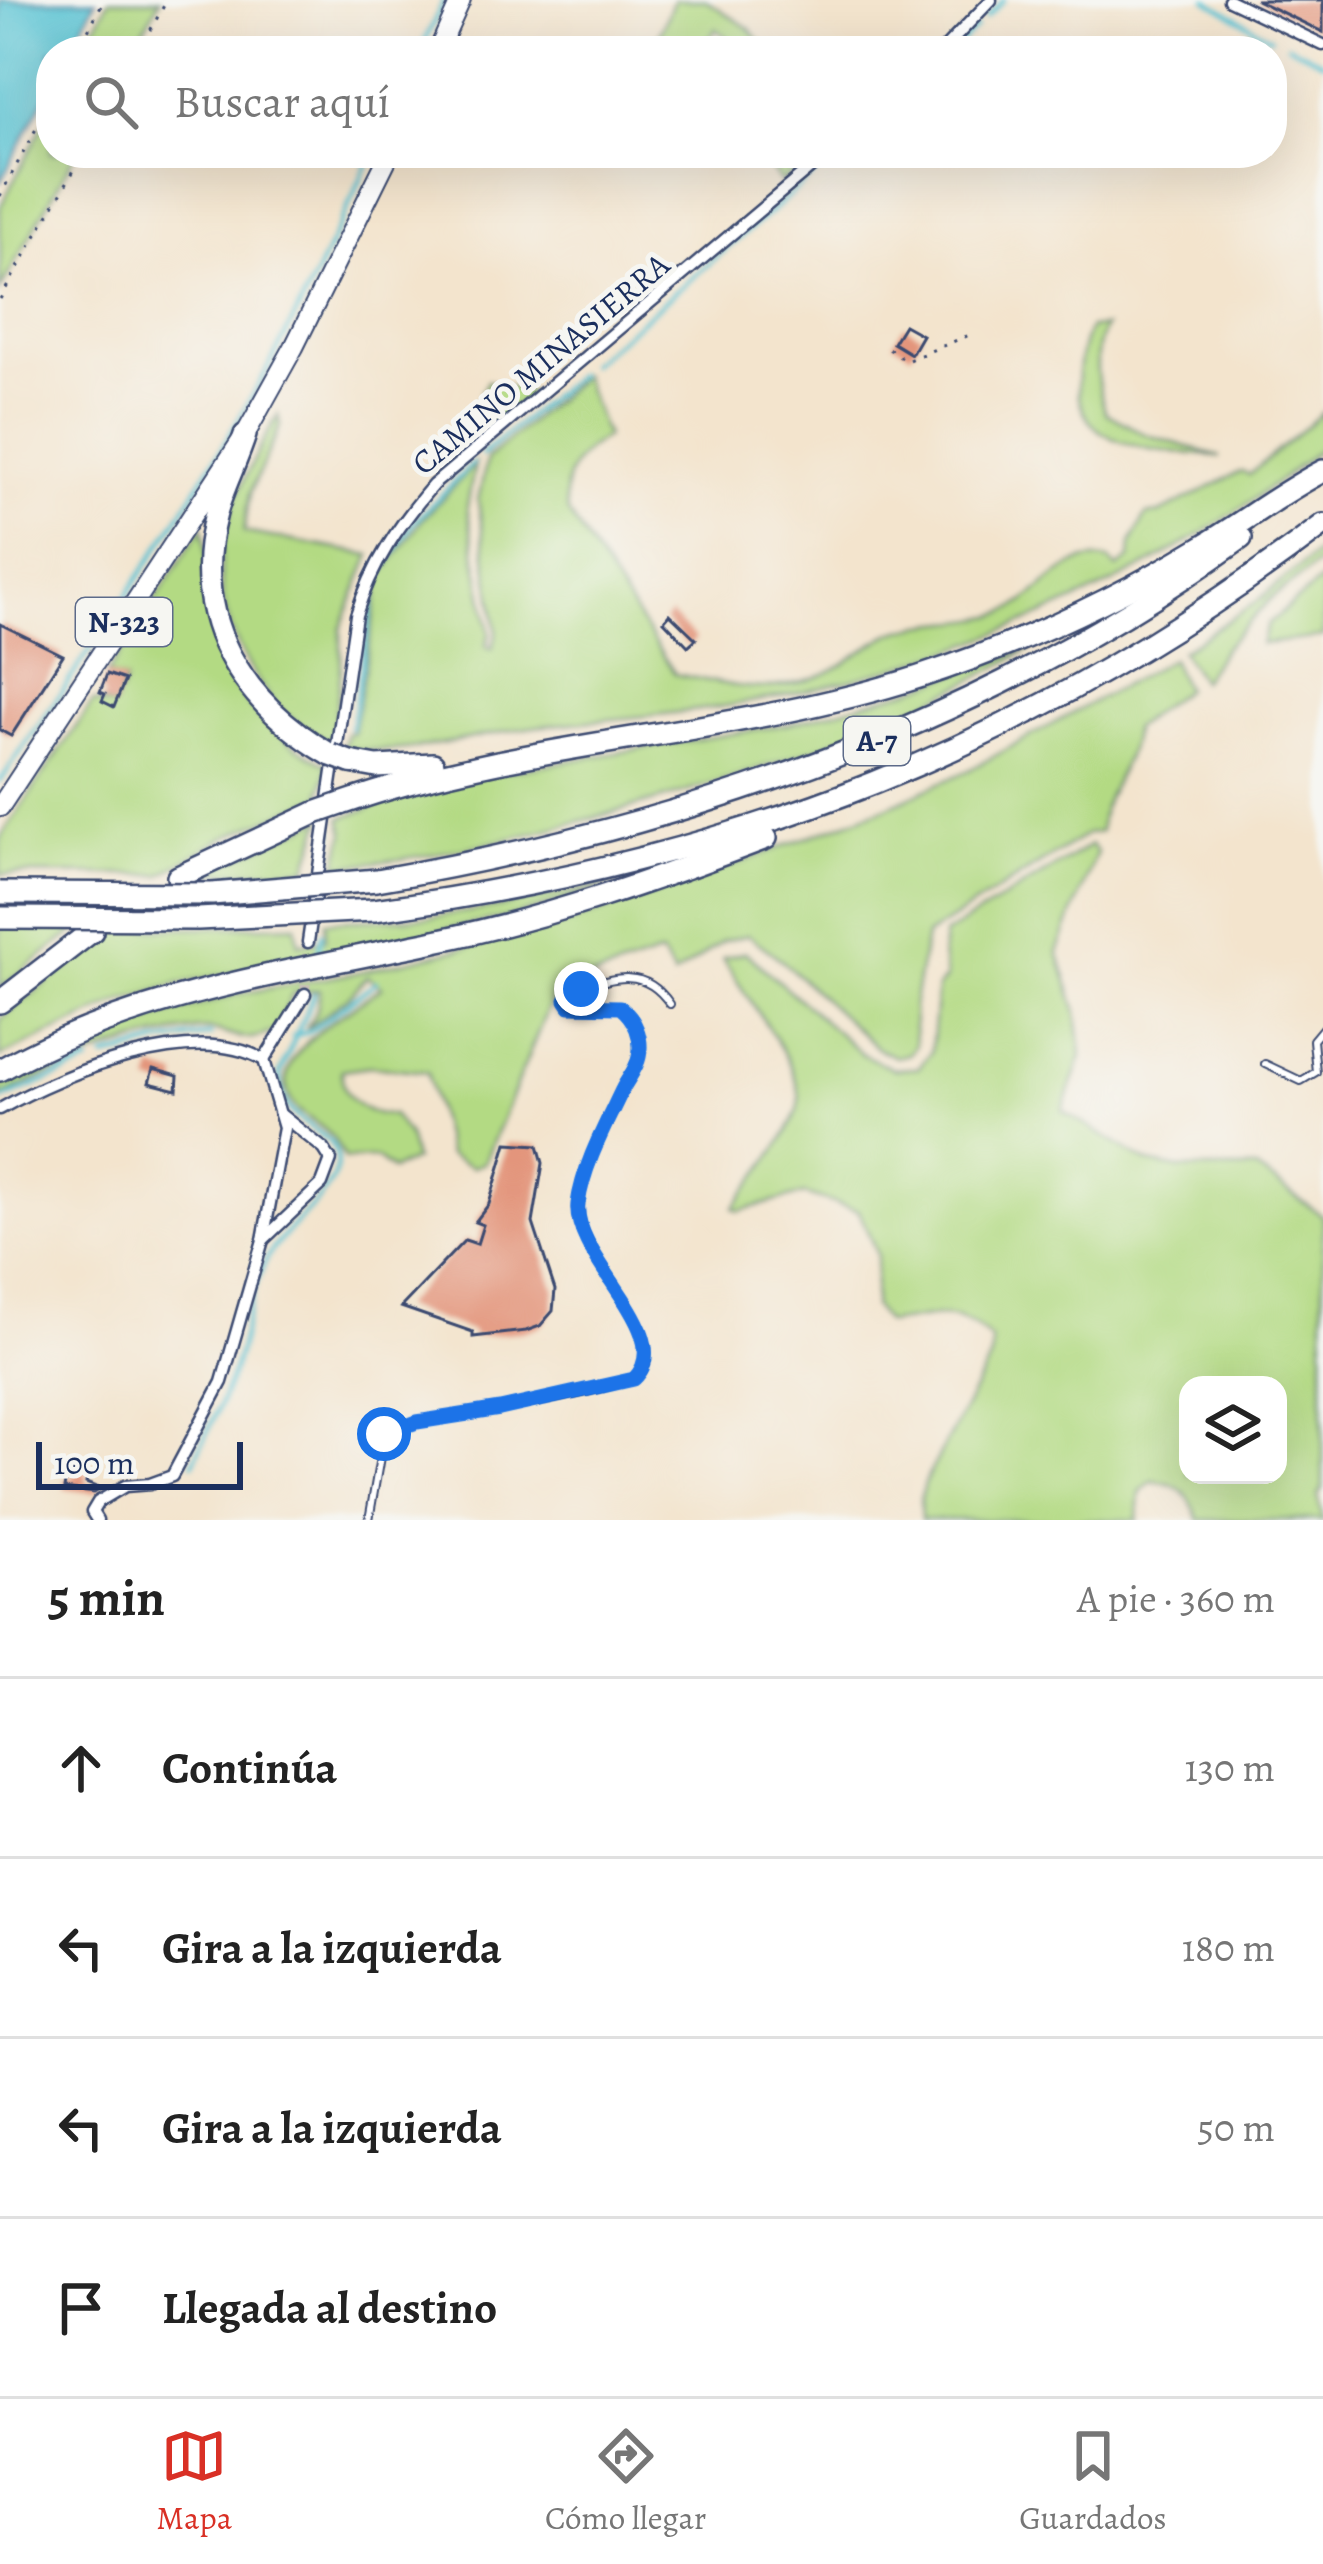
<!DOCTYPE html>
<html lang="es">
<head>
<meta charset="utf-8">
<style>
  body { margin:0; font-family:Alegreya,serif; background:#f6f6f6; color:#222 }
  .controls { position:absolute; right:36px; bottom:36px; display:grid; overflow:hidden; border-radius:24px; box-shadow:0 12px 48px #0002 }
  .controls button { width:108px; height:108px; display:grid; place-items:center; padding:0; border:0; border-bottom:3px solid #e0e0e0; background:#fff; color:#222; font:60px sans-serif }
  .scale { position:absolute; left:36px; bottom:30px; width:207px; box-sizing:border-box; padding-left:12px; border:6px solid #1b2f5e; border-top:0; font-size:33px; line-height:42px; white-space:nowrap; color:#1b2f5e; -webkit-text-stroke:9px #f6f6f2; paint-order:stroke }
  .stop { position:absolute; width:36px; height:36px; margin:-27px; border:9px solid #1a73e8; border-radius:50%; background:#fff }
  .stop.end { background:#1a73e8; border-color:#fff; box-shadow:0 3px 12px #0008 }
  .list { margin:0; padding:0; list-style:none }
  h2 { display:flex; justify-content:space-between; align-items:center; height:156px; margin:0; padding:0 48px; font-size:51px }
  h2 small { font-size:39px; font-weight:400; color:#767676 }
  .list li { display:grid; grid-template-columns:78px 1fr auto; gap:36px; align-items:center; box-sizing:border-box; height:180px; padding:0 48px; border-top:3px solid #e0e0e0 }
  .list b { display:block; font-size:45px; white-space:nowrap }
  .list em { font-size:39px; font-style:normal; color:#767676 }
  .icon { flex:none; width:66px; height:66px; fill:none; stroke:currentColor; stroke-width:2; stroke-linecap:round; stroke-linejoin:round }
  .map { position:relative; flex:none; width:1323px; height:1520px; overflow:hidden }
  .search { position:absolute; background:#fff; box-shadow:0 12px 48px #0002; left:36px; right:36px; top:36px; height:132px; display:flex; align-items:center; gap:30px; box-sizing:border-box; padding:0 42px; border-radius:48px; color:#767676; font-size:45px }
  .sheet { height:876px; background:#fff }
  nav { display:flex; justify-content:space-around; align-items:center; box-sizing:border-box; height:168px; border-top:3px solid #e0e0e0; background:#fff; font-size:33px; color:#767676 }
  nav a { display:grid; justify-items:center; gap:6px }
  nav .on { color:#d93025 }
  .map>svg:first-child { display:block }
  .green { fill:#b3da83; stroke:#678470; stroke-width:3; fill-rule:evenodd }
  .water { fill:#58c3d3; stroke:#3a7998; stroke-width:3 }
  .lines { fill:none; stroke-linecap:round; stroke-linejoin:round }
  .stream { stroke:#58c3d3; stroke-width:4.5 }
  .building { fill:#e3957b }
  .minor-tunnel { stroke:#c8c0b7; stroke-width:10; stroke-dasharray:10 5; stroke-linecap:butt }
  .service-casing { stroke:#3b4a6f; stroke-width:10 }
  .minor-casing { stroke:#3b4a6f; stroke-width:15 }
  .trunk-casing { stroke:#3b4a6f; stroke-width:22 }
  .motorway-casing { stroke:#3b4a6f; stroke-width:26 }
  .path { stroke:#3b4a6f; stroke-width:3; stroke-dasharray:3 9; stroke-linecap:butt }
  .service { stroke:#fff; stroke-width:6 }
  .minor { stroke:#fff; stroke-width:10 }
  .trunk { stroke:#fff; stroke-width:18 }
  .motorway { stroke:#fff; stroke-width:21 }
  .motorway-bridge-casing { stroke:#3b4a6f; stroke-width:26; stroke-linecap:butt }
  .motorway-bridge { stroke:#fff; stroke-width:21 }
  .route { stroke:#1a73e8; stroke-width:15 }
  .labels { text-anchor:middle; stroke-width:10; stroke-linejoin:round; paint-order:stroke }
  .shield { fill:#f6f6f2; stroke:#5d6b8a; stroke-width:3 }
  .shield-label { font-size:30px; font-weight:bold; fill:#1b2f5e }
  .street-label { font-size:33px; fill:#1b2f5e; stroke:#f6f6f2 }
</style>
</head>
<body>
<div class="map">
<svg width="1323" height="1520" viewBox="0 0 1323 1520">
  <rect width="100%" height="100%" fill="#f6f6f2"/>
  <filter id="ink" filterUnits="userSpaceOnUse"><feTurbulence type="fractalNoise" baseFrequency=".00833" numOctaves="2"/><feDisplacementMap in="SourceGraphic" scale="24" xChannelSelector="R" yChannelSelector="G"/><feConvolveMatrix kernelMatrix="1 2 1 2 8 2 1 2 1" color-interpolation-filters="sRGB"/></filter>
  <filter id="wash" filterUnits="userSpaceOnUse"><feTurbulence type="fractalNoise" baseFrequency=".004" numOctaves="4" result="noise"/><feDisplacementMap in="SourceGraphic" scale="48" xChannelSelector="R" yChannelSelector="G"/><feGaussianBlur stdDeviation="2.7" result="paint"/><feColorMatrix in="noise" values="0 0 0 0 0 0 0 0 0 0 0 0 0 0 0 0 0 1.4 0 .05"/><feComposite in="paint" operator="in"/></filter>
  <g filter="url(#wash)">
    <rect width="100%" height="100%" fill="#f3e4cd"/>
    <g class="green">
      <polygon points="109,0 160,0 132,51 82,51"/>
      <polygon points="674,0 706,0 750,29 768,51 722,51 729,39 716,29 701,51 670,51 656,42"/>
      <polygon points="51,110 51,153 76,153 0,290 0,207"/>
      <polygon points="760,153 819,153 781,183"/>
      <path d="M1105 327C1091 352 1097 388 1106 413L1145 434 1221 457C1163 449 1069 455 1078 373 1080 357 1082 342 1090 328Z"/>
      <path d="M582 376 606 437C575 454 560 478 567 511L675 674C737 686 766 698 827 673 852 662 872 640 898 631 934 619 971 625 1006 612 1042 598 1066 550 1109 560L1117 568 1130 559 1131 544 1146 515 1160 513 1242 471 1249 475 1323 412V446C1165 579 967 659 766 699 693 714 615 718 541 726 472 734 413 758 343 748L347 733H353L381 577 421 521 475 464 467 507 490 633 486 646 492 649 497 632 478 500 487 459Z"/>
      <polygon points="487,381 532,393 450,461"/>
      <path d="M278 415 280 426 250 493 244 532 371 555 341 629V669L332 744C315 733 293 722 278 707 265 694 255 677 246 661 194 568 231 499 278 415Z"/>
      <path d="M203 526C208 559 211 635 223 663 242 709 285 744 328 765L320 797 223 838 161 875 0 874V838L93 702 114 706 117 700 111 697 113 691 121 694 125 681 107 674Z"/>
      <polygon points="1323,548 1323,560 1272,598 1224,648 1201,681 1181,651 1255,603"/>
      <polygon points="1323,579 1323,637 1261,644 1268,624"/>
      <path d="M1036 646C894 727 739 781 581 821 501 842 420 860 337 866L345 832 341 818 419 790 483 775 790 724 909 690Z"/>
      <path d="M1171 659 1185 689 1133 728C1132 768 1099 792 1100 832L1087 834 926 936 913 1007 915 1045 909 1054 896 1057 878 1049 779 958 748 935 723 941 674 976 661 954 555 991 484 1163 472 1167 448 1155 427 1072 370 1066 342 1070C340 1099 365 1115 393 1115L408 1135 414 1160 392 1170 376 1158 345 1159C340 1151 336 1141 330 1135 319 1123 302 1117 293 1104 260 1055 352 1010 382 987L367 976 350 996 306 1029 317 1009 320 990 293 993 275 1031C232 1050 231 1026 196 1030 129 1038 59 1067 0 1097V1086L82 1045 165 1015 238 994 354 973 558 926 689 882 884 808 969 770Z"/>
      <polygon points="323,818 307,868 200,874"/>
      <path d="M1091 845 1097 852 1058 952 1077 1012 1082 1056 1063 1111 1148 1163 1179 1169H1256L1323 1216V1488L1318 1495 1323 1520H1199C1189 1494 1181 1483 1152 1481L1140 1492 1138 1520H921L920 1499 924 1484 991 1358 992 1341C957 1304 933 1318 887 1323L873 1307 877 1255 859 1211 804 1194 739 1211 734 1208C750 1185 794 1131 799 1105 807 1070 741 993 723 958L745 952 862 1054 894 1069 918 1068 931 1052 937 988 946 978 942 955 944 935ZM1188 1385H1278V1475H1188Z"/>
      <polygon points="626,880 518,915 178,984 118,1003 0,1057 0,1019 117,929 296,925 299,944 325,939 326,921 430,917 499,907"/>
      <polygon points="0,926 80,927 0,988"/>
    </g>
    <polygon class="water" points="0,0 96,0 70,51 51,51 51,86 0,183"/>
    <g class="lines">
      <g class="stream">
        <polyline points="1207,0 1271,38"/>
        <polyline points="986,18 1004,0"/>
        <polyline points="1288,45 1323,62"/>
        <polyline points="420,51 444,0"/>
        <polyline points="953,51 976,28"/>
        <polyline points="590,364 840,153"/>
        <polyline points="482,455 578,374"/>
        <polyline points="351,729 376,580 413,523 473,463"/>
        <path d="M0 782C84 658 171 536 246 407 294 325 333 239 373 153"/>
        <polyline points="329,862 333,830"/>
        <polyline points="318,954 322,933"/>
        <polyline points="293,1036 309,1032 376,982"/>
        <polyline points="105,1058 163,1042 211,1035"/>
        <polyline points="0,1100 89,1063"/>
        <path d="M193 1463C208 1430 225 1396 236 1361 246 1328 251 1285 269 1255 285 1227 339 1192 337 1160 335 1124 277 1130 280 1073L314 994"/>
      </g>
    </g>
    <g id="blocks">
      <g class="building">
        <polygon points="1256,0 1323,0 1323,32"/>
        <polygon points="904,325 922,335 911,354 893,343"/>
        <polygon points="670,614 696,639 688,646 664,621"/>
        <polygon points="0,624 63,655 11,736 0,730"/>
        <polygon points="107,674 125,680 114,707 102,701 105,694 100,692"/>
        <polygon points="153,1069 178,1076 177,1090 149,1083"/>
        <polygon points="507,1143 538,1145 543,1163 533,1223 555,1290 553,1311 540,1326 526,1331 473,1337 473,1332 401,1307 465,1240 477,1244 483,1225 475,1222 489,1204"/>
        <polygon points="74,1471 88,1473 86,1483 101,1489 94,1493 64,1489 66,1477 72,1479"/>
      </g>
    </g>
  </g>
  <g filter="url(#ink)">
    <use href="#blocks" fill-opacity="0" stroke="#3b4a6f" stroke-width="3"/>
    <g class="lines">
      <polyline class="minor-tunnel" points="305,994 308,942"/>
      <g class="service-casing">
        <g id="service">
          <polyline points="1265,1064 1301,1081 1316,1072 1313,1040 1323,1028"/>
          <path d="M369 1520 384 1434 394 1427C430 1419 628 1393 642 1371 669 1330 577 1258 579 1207 580 1169 607 1123 623 1088 628 1078 637 1066 639 1055 642 1036 635 1019 620 1007L578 1008 566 1000 570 992C610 979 643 964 670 1004"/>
        </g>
      </g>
      <g class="minor-casing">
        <g id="minor">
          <polyline points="1229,0 1323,45"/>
          <polyline points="942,51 991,0"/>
          <path d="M308 942 356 615C372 564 398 526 433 485L828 153"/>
          <polyline points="264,1060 305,994"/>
          <path d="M0 1109C65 1072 195 1020 264 1060"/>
          <polyline points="263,1240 322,1184 331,1160 324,1149 280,1114"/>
          <polyline points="97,1520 92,1512 98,1502 125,1486 150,1484 172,1476 222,1382 263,1240 284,1128 264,1060"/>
        </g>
      </g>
      <g class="trunk-casing">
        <g id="trunk">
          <polyline points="438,51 461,0"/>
          <polyline points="0,807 245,435 294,347 390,153"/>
        </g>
      </g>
      <g class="motorway-casing">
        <g id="motorway">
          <path d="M245 435C237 461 223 487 216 513 188 620 242 703 331 755"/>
          <polyline points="350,762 377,767 433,764"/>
          <path d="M341 804C528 738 730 738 919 677 1017 645 1111 602 1200 548 1242 523 1280 493 1323 471"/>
          <polyline points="178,877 315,813"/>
          <path d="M377 880C686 827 986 723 1241 538"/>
          <path d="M374 910C737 861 1031 747 1323 525"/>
          <polyline points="0,1002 92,931"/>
          <path d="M0 1070C136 993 285 973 435 941 549 918 658 879 766 838"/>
        </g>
      </g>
      <g class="path">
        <polyline points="77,51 104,0"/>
        <polyline points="139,51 167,0"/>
        <polyline points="0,196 51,101"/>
        <polyline points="0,299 84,153"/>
        <polyline points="889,349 906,361 972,334"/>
      </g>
      <use href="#service" class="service"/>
      <use href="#minor" class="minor"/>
      <use href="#trunk" class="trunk"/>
      <use href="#motorway" class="motorway"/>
      <g class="motorway-bridge-casing">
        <g id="motorway-bridge">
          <polyline points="331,755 350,762"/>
          <polyline points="315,813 341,804"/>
          <polyline points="0,893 212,894 377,880"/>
          <polyline points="0,918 198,919 374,910"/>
        </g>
      </g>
      <use href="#motorway-bridge" class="motorway-bridge"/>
    </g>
  </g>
  <g class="lines" filter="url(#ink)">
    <path class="route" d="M384 1434 417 1422 500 1409 634 1379C680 1334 572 1259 578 1204 583 1166 606 1124 622 1090 627 1080 637 1068 639 1057 643 1037 635 1019 620 1007L570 1006 566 1000 570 992 581 989"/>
  </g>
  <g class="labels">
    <g class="shield">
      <rect x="76" y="598" width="96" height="48" rx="9"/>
      <rect x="844" y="717" width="66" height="48" rx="9"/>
    </g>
    <g class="shield-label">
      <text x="124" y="632">N-323</text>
      <text x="877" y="751">A-7</text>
    </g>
    <g class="street-label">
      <text transform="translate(540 363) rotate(-40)" y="12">CAMINO MINASIERRA</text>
    </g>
  </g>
</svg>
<div class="controls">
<button><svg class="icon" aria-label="layers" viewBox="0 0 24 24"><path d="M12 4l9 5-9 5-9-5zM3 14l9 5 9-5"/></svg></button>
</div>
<div class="scale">100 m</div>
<div class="stop" style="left:384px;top:1434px"></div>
<div class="stop end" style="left:581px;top:989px"></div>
<div class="search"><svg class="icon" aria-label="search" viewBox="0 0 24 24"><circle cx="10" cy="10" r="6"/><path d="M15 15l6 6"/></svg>Buscar aquí</div>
</div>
<section class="sheet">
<h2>5 min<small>A pie · 360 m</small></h2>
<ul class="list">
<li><svg class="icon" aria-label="ahead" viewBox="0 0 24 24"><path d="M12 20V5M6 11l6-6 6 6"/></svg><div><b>Continúa</b></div><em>130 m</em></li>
<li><svg class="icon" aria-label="left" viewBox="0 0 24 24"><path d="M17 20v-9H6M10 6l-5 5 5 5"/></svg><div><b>Gira a la izquierda</b></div><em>180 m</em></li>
<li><svg class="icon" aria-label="left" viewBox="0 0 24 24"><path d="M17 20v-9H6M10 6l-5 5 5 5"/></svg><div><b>Gira a la izquierda</b></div><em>50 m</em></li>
<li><svg class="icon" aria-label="arrive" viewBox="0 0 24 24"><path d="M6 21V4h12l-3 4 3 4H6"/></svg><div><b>Llegada al destino</b></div></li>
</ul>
</section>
<nav>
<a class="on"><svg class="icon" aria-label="map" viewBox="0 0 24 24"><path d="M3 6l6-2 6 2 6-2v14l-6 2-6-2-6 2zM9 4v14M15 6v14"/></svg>Mapa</a>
<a><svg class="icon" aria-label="directions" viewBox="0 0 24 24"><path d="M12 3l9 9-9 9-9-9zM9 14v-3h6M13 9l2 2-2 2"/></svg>Cómo llegar</a>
<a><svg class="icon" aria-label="saved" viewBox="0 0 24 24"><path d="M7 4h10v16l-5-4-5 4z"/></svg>Guardados</a>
</nav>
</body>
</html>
